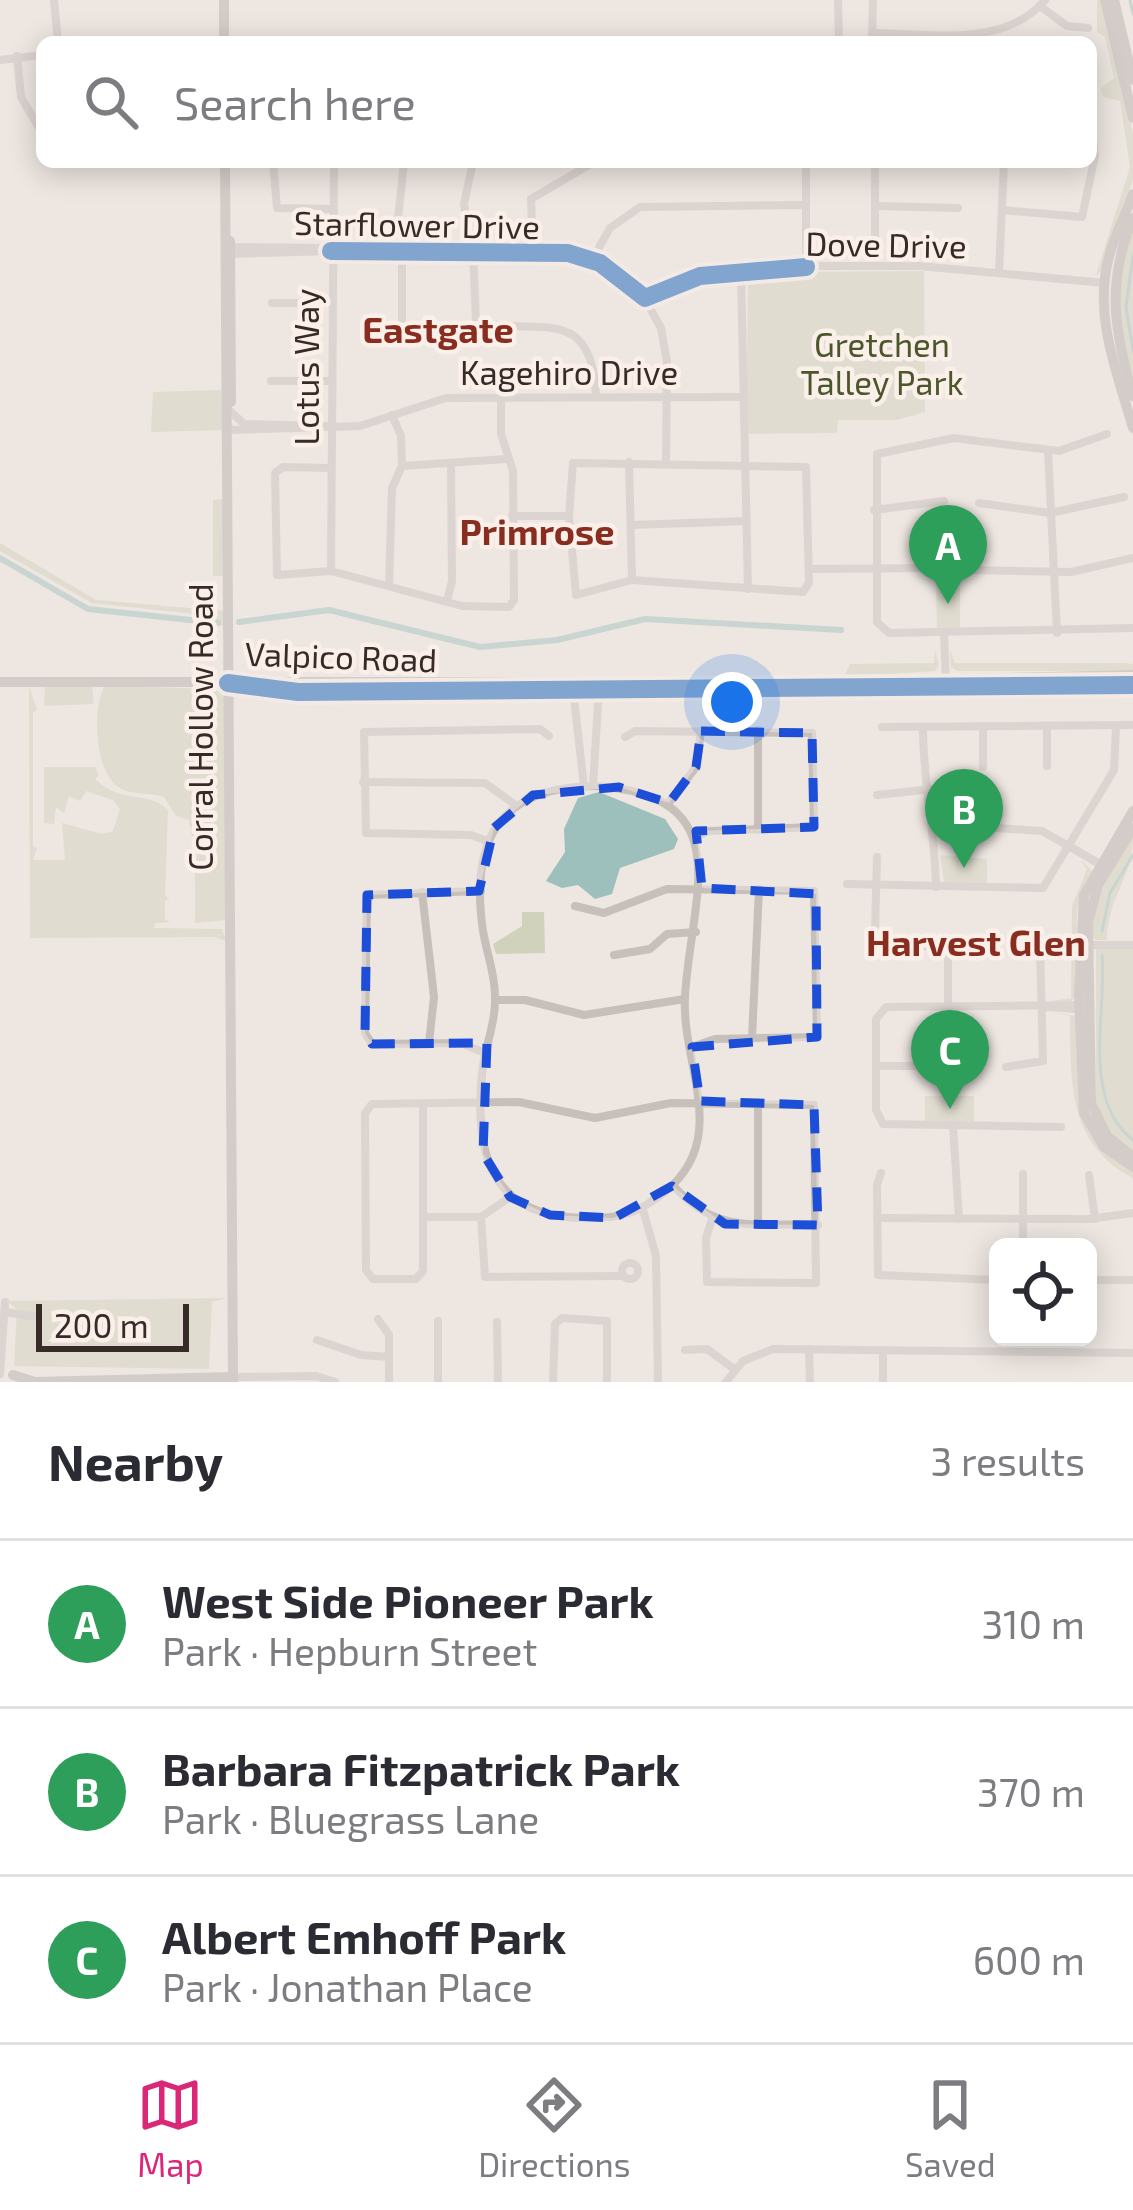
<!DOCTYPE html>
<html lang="en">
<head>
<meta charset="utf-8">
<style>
  body { margin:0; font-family:"Exo 2",sans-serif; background:#f7f7f7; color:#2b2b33 }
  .controls { position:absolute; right:36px; bottom:36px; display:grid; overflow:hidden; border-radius:18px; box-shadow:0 6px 30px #0003 }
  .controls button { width:108px; height:108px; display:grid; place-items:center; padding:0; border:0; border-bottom:3px solid #e1e1e2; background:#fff; color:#2b2b33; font:60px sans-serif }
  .scale { position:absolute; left:36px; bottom:30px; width:153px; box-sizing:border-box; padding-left:12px; border:6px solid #372b28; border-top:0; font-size:33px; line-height:42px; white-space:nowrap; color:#372b28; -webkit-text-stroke:9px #faf0e9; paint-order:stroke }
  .you { position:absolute; left:732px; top:702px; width:42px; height:42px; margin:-30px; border:9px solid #fff; border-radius:50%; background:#1a73e8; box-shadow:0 0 0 18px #1a73e833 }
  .badge { display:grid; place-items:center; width:78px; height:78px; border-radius:50%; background:#db2777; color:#fff; font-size:39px; font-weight:700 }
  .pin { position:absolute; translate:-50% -99px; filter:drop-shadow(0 3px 6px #0008) }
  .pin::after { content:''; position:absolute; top:63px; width:42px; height:36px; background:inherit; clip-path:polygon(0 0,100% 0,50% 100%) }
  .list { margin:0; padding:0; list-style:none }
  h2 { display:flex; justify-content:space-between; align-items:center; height:156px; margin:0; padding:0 48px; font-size:51px }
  h2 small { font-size:39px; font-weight:400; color:#7c7c81 }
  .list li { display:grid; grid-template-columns:78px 1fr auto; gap:36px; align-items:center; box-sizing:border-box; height:168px; padding:0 48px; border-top:3px solid #e1e1e2 }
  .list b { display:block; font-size:45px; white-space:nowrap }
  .list p { margin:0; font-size:39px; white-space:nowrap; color:#7c7c81 }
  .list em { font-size:39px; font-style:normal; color:#7c7c81 }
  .icon { flex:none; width:66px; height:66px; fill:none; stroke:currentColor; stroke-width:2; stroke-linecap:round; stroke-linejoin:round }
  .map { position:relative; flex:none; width:1133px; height:1382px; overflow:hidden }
  .search { position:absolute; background:#fff; box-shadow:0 6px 30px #0003; left:36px; right:36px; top:36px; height:132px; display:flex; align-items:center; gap:30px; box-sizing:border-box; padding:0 42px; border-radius:18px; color:#7c7c81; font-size:45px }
  .sheet { height:660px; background:#fff }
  nav { display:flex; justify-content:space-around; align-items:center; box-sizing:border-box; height:168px; border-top:3px solid #e1e1e2; background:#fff; font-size:33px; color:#7c7c81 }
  nav a { display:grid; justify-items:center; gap:6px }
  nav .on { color:#db2777 }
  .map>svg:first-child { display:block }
  .green { fill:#d0d2bb }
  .water { fill:#9dc0bc }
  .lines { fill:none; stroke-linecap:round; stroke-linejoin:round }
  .stream { stroke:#9dc0bc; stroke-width:3 }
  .canal { stroke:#9dc0bc; stroke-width:6 }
  .minor { stroke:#c7bfba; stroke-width:8 }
  .major { stroke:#b6ada9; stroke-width:10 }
  .cycleway-casing { stroke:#faf0e9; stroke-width:26 }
  .cycleway { stroke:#0057b8; stroke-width:18 }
  .marked { fill:none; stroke:#1d4ed8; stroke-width:9; stroke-dasharray:24 15; stroke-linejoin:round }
  .labels { text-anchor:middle; stroke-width:9; stroke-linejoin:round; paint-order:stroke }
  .street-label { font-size:33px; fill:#372b28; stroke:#faf0e9 }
  .park-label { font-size:33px; fill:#4b562b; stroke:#faf0e9 }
  .neighbourhood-label { font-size:36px; font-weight:bold; fill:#882d20; stroke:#faf0e9 }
</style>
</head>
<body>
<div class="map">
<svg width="1133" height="1382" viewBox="0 0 1133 1382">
  <rect width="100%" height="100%" fill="#ede6e1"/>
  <g class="green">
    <polygon points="1097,0 1102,0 1133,134 1133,180 1103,270 1096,275 1130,167 1120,101 1103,97 1101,88 1114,78 1105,37 1097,32"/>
    <path d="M1133 227V375C1109 336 1116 267 1133 227Z"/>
    <polygon points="924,271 925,412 897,420 838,420 837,433 746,434 748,281 789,272"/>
    <polygon points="221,390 222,430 151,432 153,392"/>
    <polygon points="224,499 224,576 213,576 213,500"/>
    <polygon points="0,543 96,600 225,611 225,626 218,625 214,616 92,603 0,551"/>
    <polygon points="941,569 955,569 960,578 960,628 937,628 936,576"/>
    <polygon points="935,650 939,665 935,671 844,677 850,664 934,663"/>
    <polygon points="950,650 955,663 1125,663 1133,664 1133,671 957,671 951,667"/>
    <path d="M29 686 37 710 33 712V846L37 848 33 860H65L62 823 102 834 113 831 120 809 113 800 86 791 80 801 69 796 64 813 69 817 56 807 54 824 44 823V767H95L99 775 95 779C121 805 150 790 168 810L165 896 170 899 165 900V919L170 922 155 923 154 928 222 929 226 941 214 937 30 938Z"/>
    <polygon points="45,686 92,686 94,704 44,706"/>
    <path d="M104 686 224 689 226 920 195 923C195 881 196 854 189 820L176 816 164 797C148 792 131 796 117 786 94 768 93 710 104 686Z"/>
    <rect x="879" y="690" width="254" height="6"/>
    <path d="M1133 834C1133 881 1108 893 1107 940H1096L1091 935 1099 888Z"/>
    <polygon points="940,855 987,859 987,883 944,882"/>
    <polygon points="1080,859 1092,871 1077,911 1076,996 1071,1001 1052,1001 1071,998 1072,906 1087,869"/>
    <polygon points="522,912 544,912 545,953 496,954 493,944 522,926"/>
    <polygon points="1096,949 1133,949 1133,1153 1117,1142 1096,1112"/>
    <path d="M1053 1012 1075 1016 1079 1105 1133 1170V1178C1067 1143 1071 1082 1070 1016Z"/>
    <polygon points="925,1096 974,1096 974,1122 925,1121"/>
    <polygon points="227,1298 212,1302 209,1369 14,1366 17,1309 7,1301"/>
  </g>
  <polygon class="water" points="599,792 665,819 678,839 674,849 620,868 612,894 595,899 578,885 562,888 546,881 565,852 564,829 578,798"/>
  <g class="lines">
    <g class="stream">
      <polyline points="1130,0 1133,14"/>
      <polyline points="1133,255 1126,307 1133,351"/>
      <polyline points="1102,931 1110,893 1133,855"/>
      <path d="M1102 955C1107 1013 1081 1100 1133 1140"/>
    </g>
    <g class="canal">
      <polyline points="0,558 88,609 218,623"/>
      <polyline points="239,622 329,610 480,647 557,640 645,619 841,630"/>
    </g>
    <g class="minor">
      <polyline points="54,0 58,42"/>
      <polyline points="838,0 839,41"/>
      <polyline points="1040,6 1067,26 1088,28"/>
      <path d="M872 33C928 33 1004 49 1045 0"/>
      <polyline points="872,42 873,0"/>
      <polyline points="17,56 21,97 42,133"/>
      <polyline points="0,60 42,55"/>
      <polyline points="273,162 277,208 333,209"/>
      <polyline points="876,206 958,208"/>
      <polyline points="1002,210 1082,217 1095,156 1091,118"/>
      <polyline points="397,228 404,162"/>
      <polyline points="468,228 464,204 473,162"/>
      <polyline points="229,247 544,250 600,263 641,292 661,328 667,362 666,461"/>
      <polyline points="533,250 531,199 594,162"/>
      <polyline points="402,251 402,337"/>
      <path d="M473 251 476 322C536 337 592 301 596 396"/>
      <polyline points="230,254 329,251"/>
      <polyline points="592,260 610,228 640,207 806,205"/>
      <polyline points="875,266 875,162"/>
      <polyline points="806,267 806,162"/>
      <polyline points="999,272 1004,162"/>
      <polyline points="741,274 748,589"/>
      <polyline points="645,298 700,276 794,266 919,266 1105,283"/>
      <polyline points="272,303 331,303"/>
      <polyline points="271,381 331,381"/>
      <polyline points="231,412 244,424 329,426"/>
      <polyline points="392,415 401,436 402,466 506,459"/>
      <polyline points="227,424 231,430 360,426 446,398 741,397"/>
      <polyline points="1107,434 1059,451 954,438 877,454 877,622 889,633 1133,628"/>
      <polyline points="1048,451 1057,633"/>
      <polyline points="331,468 283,467 275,473 277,575 331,571 462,606 509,607 514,600 513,471 501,434 501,397"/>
      <polyline points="979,503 1050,513 1124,497"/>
      <polyline points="874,510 944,501"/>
      <polyline points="512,516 569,516 573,463 806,467 809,583 803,592 632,580"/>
      <polyline points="569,516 576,595 632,580 629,462"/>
      <polyline points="631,525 747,521"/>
      <polyline points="809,569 932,568"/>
      <polyline points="965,570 1071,572 1133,558"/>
      <polyline points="331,571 334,162"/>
      <polyline points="389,586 392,488 402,466"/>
      <polyline points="447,601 452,581 451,465"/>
      <polyline points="944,633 946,684"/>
      <polyline points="573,689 584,786"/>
      <polyline points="882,727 1133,725"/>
      <path d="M923 727C923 782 935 832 936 887"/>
      <polyline points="758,730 758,830"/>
      <polyline points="625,737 635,731 812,733 814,827 709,831 694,837"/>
      <polyline points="1047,766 1047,726"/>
      <polyline points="983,767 983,726"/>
      <polyline points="363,782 485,783 514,804"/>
      <path d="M593 786C742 794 691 895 685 996 681 1065 731 1137 666 1191 638 1214 619 1219 583 1218 490 1217 474 1152 482 1073 484 1049 495 1026 495 1002 496 978 487 954 483 931 470 842 497 788 593 786Z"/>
      <polyline points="593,786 599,687"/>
      <polyline points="877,795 923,790"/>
      <polyline points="668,804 696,767 701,731"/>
      <polyline points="996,828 1042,831 1100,864"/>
      <polyline points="487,841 471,835 366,833 364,732 540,729 549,736"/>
      <polyline points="1069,846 1101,865"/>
      <polyline points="877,857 875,933 882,946 980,946"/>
      <polyline points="847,884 1043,888 1114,770 1116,726"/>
      <polyline points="481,891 367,895 365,1033 372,1044 461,1043 485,1053"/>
      <polyline points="422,892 434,997 429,1043"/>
      <polyline points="575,906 604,913 667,889 814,891 817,1037 715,1039 692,1047"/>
      <polyline points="1087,945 1133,945"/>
      <polyline points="948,947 948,1007"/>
      <polyline points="614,955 650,949 667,934 696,932"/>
      <polyline points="495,1000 525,1000 584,1015 685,999"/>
      <polyline points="1043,1007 1081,1009"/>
      <polyline points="752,1038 759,889"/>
      <polyline points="876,1066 943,1066"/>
      <polyline points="1006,1067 1043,1061 1040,949"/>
      <polyline points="423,1104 423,1271 416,1279 373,1279 366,1270 365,1113 372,1104 519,1102 595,1118 671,1103 814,1105 816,1283 707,1282 706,1238 712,1219"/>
      <polyline points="953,1126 959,1219"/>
      <polyline points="1061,1127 883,1124 876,1110 876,1019 886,1007 1081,1005"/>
      <polyline points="881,1173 877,1185 878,1275 998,1280"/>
      <polyline points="1089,1175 1095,1219"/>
      <path d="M673 1185C717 1236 756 1222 818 1225"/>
      <polyline points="643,1210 656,1256 658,1382"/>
      <polyline points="424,1217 481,1217 510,1197"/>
      <polyline points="481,1217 485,1277 624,1276"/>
      <polyline points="877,1218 1089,1219 1133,1213"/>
      <polyline points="758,1224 758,1102"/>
      <polyline points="1023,1247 1023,1174"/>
      <circle cx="630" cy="1271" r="8"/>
      <polyline points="1088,1280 1133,1280"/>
      <polyline points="5,1312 37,1317"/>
      <polyline points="378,1319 389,1335 389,1382"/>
      <polyline points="497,1322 498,1382"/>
      <polyline points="317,1340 361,1355 389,1357"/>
      <polyline points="809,1349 810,1382"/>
      <polyline points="685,1350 707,1349 734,1369"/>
      <polyline points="883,1350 883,1382"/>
      <polyline points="0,1374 5,1302"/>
      <polyline points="233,1377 316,1376 335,1382"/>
      <polyline points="438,1382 438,1321"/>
      <polyline points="553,1382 555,1324 562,1318 607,1321 607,1382"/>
      <polyline points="726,1382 743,1361 773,1349 1133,1353"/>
    </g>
    <g class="major">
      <polyline points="224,0 224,42"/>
      <polyline points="1105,0 1133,118"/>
      <polyline points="1114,0 1133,80"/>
      <polyline points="225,162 233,1382"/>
      <path d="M1133 194C1126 215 1114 235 1109 257 1093 315 1117 372 1133 428"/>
      <path d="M1133 218C1106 283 1114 330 1133 396"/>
      <polyline points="230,241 231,402"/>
      <polyline points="0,682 839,682 1133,675"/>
      <polyline points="272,688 298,692 1133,685"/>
      <polyline points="1133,811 1084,895 1079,997 1084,1113 1104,1147 1133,1167"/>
      <polyline points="1133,828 1098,885 1088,923 1091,1103 1107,1136 1133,1157"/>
      <polyline points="13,1375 35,1382 233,1377"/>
    </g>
    <g class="cycleway-casing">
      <g id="cycleway">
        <polyline points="331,251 568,253 600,263 645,298 700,276 806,267"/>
        <polyline points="228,683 298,692 1133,685"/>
      </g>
    </g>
    <use href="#cycleway" class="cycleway"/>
  </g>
  <path d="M0 0H1133V1382H0ZM701 731 812 733 814 827 696 831 702 888 816 894 817 1037 692 1047 700 1101 814 1105 818 1225 725 1224 672 1186 614 1218 550 1215 510 1197 483 1153 487 1043 372 1044 365 1033 367 895 479 891 494 828 533 795 619 787 669 803 696 767Z" fill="#ede6e1" fill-opacity=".55" fill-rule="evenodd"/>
  <path class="marked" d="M701 731 812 733 814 827 696 831 702 888 816 894 817 1037 692 1047 700 1101 814 1105 818 1225 725 1224 672 1186 614 1218 550 1215 510 1197 483 1153 487 1043 372 1044 365 1033 367 895 479 891 494 828 533 795 619 787 669 803 696 767Z"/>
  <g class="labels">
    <g class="street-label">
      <text transform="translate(417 225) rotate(1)" y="12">Starflower Drive</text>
      <text transform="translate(886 245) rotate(1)" y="12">Dove Drive</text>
      <text transform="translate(307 367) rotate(-90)" y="12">Lotus Way</text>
      <text x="569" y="385">Kagehiro Drive</text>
      <text transform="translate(341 657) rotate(2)" y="12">Valpico Road</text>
      <text transform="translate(201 727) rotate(-90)" y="12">Corral Hollow Road</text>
    </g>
    <g class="park-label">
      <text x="882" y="357">Gretchen<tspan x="882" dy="38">Talley Park</tspan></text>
    </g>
    <g class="neighbourhood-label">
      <text x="438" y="343">Eastgate</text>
      <text x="537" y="545">Primrose</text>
      <text x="976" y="956">Harvest Glen</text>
    </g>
  </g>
</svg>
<div class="controls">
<button><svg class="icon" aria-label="locate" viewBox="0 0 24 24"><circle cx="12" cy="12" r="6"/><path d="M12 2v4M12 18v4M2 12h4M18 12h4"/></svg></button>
</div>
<div class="scale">200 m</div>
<div class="you"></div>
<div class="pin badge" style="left:948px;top:604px;background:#2e9e5b">A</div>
<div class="pin badge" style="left:964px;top:868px;background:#2e9e5b">B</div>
<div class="pin badge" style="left:950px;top:1109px;background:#2e9e5b">C</div>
<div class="search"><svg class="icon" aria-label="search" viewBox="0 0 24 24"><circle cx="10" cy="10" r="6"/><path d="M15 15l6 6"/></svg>Search here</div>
</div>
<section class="sheet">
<h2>Nearby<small>3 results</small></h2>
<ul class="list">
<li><span class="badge" style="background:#2e9e5b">A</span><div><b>West Side Pioneer Park</b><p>Park · Hepburn Street</p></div><em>310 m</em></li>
<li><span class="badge" style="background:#2e9e5b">B</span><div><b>Barbara Fitzpatrick Park</b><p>Park · Bluegrass Lane</p></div><em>370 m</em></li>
<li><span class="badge" style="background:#2e9e5b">C</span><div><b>Albert Emhoff Park</b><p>Park · Jonathan Place</p></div><em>600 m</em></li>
</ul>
</section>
<nav>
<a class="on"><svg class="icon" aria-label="map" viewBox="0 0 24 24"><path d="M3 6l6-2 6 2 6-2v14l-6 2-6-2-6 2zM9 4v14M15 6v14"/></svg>Map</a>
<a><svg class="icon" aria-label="directions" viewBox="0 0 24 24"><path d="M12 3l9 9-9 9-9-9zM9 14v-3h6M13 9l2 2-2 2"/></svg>Directions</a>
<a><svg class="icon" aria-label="saved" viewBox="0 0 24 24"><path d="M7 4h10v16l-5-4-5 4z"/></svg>Saved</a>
</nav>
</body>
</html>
